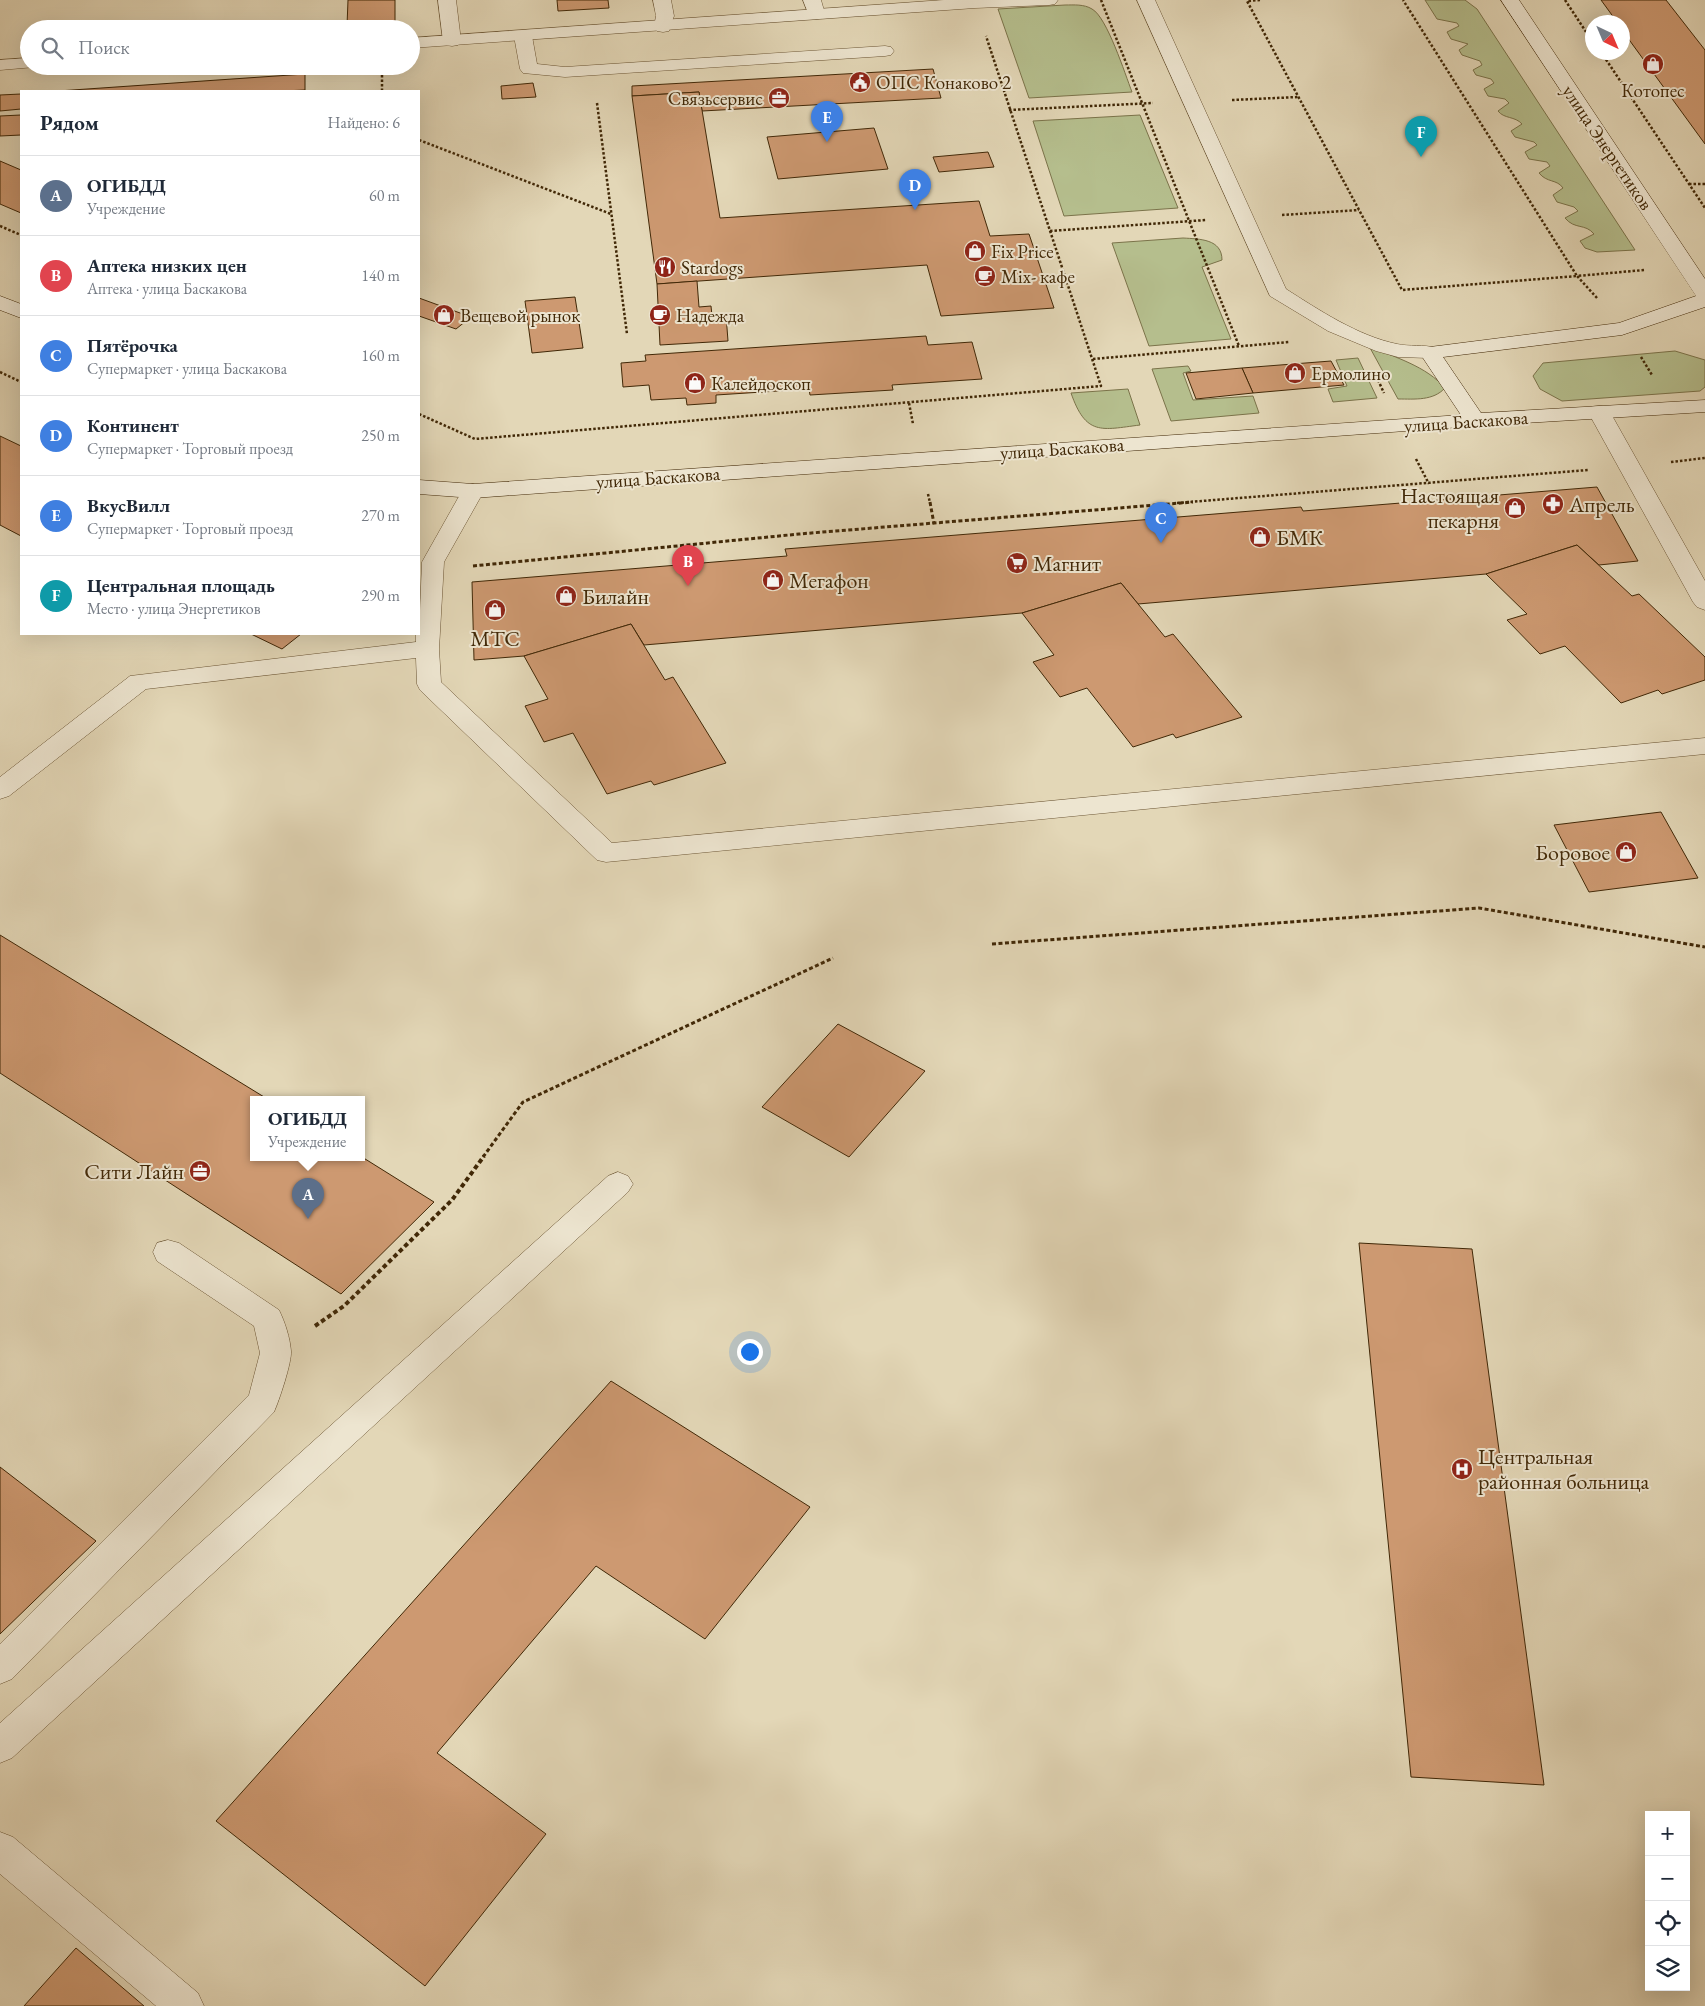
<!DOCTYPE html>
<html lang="ru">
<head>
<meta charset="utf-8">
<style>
  body { margin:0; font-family:"EB Garamond",serif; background:#f2f2f3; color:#1f2937 }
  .controls { position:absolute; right:15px; bottom:15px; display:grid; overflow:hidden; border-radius:0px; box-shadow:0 5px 20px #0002 }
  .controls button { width:45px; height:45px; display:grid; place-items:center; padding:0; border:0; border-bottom:1px solid #e0e1e3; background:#fff; color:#1f2937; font:25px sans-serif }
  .compass { position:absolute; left:1585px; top:15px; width:45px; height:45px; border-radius:50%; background:#fff; box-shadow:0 5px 20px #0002; rotate:136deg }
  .you { position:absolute; left:749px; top:1351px; width:18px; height:18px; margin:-12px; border:4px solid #fff; border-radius:50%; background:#1a73e8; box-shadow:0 0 0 8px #1a73e833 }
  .badge { display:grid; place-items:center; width:32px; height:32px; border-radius:50%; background:#8f2418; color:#fff; font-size:16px; font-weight:700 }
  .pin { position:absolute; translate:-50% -41px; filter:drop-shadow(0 1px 2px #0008) }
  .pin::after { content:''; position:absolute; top:26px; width:18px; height:15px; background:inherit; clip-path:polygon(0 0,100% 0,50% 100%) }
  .popup { position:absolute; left:250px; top:1096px; width:115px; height:65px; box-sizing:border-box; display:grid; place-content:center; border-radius:0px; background:#fff; filter:drop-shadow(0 1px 4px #0005); font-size:16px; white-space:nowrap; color:#747a83 }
  .popup b { font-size:19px; color:#1f2937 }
  .popup::after { content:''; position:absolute; left:50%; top:100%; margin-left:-10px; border:10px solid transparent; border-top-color:#fff }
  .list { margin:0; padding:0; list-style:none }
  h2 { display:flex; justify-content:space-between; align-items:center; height:65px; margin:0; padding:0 20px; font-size:21px }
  h2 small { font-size:16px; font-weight:400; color:#747a83 }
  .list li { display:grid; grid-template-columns:32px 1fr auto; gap:15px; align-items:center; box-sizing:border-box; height:80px; padding:0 20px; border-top:1px solid #e0e1e3 }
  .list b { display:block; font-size:19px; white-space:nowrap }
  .list p { margin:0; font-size:16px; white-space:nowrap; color:#747a83 }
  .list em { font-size:16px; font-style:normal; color:#747a83 }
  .icon { flex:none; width:28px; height:28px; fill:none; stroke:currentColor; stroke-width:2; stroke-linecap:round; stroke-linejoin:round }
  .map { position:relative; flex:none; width:1705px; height:2006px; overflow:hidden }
  .search { position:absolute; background:#fff; box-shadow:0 5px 20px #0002; left:20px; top:20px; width:400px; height:55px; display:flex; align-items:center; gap:12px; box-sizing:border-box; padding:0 18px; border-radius:28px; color:#747a83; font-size:19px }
  .panel { position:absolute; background:#fff; box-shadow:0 5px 20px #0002; left:20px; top:90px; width:400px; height:545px; border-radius:0px }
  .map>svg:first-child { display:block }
  .green { fill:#b5be8d; stroke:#7b734a }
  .building { fill:#cd9971; stroke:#412807 }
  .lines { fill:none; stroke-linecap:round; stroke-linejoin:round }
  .lane-casing { stroke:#6a5433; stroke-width:1 }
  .street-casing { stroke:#6a5433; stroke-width:1 }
  .secondary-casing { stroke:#412807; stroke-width:1 }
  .path-far2 { stroke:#412807; stroke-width:2.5; stroke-dasharray:2.5 2; stroke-linecap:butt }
  .path-far1 { stroke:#412807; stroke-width:3; stroke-dasharray:4 2.5; stroke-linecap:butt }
  .path { stroke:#412807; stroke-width:4; stroke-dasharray:4.5 3; stroke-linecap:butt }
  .lane { fill:#ede5d0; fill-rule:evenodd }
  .street { fill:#ede5d0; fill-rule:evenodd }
  .secondary { fill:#ede5d0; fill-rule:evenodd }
  .labels { text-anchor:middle; stroke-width:4; stroke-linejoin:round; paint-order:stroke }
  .far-poi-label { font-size:19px; fill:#412807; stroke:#ede5d0; text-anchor:start }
  .far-street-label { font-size:19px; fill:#412807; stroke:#ede5d0 }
  .poi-label { font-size:22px; fill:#412807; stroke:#ede5d0; text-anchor:start }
</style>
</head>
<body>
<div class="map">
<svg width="1705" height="2006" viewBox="0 0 1705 2006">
  <rect width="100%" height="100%" fill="#e3d7b7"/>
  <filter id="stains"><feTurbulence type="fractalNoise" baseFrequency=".004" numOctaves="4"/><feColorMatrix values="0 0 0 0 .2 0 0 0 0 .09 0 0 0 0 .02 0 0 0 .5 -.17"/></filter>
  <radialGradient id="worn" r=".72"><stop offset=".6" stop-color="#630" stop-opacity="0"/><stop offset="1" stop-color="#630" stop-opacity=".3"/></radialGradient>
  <g class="green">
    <path d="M1425 0H1465L1477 9 1635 250 1597 252 1585 248 1580 241 1594 234C1585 223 1575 230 1565 218L1578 211 1574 207 1557 202 1553 195 1563 188C1557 179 1547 183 1539 173L1550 166 1547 162 1529 159 1525 152 1537 145 1534 142 1515 137 1511 131 1522 124C1515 116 1504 119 1498 111L1509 103 1505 99 1488 96 1484 89 1494 83 1491 79 1476 75 1473 70 1482 65 1480 61 1462 55 1459 50 1468 44 1451 39 1447 32 1459 26 1457 23 1437 19Z"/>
    <path d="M1065 5C1074 5 1084 4 1092 9 1107 17 1125 74 1132 92L1029 98 998 9Z"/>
    <polygon points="1140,115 1178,208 1064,216 1033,121"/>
    <path d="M1183 238C1200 239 1222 239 1222 260L1202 267 1231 339 1149 346 1112 243Z"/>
    <path d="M1369 346C1396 358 1426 366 1445 388 1433 401 1415 399 1398 399Z"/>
    <polygon points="1675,351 1705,360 1705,387 1700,391 1562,401 1540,389 1533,376 1543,363"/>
    <polygon points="1358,358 1377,398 1333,402 1328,389 1347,386 1336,360"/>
    <polygon points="1188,366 1191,371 1183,373 1193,400 1253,396 1259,413 1171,421 1152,369"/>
    <path d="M1128 389 1140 425C1101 430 1086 436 1071 393Z"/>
  </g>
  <g class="building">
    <polygon points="348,0 395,0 395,23 347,26"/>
    <polygon points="557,0 608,0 609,8 558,11"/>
    <polygon points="1601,0 1666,0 1705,50 1705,144 1622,30 1622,22 1617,22"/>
    <polygon points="933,69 941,98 702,111 699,92 632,96 632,86"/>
    <polygon points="305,74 305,90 283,91 58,91"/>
    <polygon points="533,83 536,97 502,99 501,86"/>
    <polygon points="699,92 720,218 979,201 990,236 1029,234 1054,308 941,316 927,265 657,284 632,96"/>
    <polygon points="21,94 21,109 0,111 0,95"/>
    <polygon points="21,115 21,135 0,136 0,116"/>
    <polygon points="874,128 888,169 778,179 767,137"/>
    <polygon points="988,152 994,167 939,172 933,157"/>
    <polygon points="0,161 21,170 21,213 0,204"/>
    <polygon points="697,281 699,307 711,306 712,316 726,315 728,341 660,345 657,284"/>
    <polygon points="575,297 583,348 532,353 525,301"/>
    <polygon points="419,298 471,317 456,329 419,316"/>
    <polygon points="926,336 928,345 972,342 982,379 892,385 893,390 810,395 809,389 716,395 716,403 687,405 686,398 651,400 649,385 623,387 621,363 646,361 645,355"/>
    <polygon points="1331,361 1344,385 1253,393 1242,368"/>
    <polygon points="1242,368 1253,393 1196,399 1186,373"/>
    <polygon points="0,436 21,446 21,536 0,525"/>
    <polygon points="1597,487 1638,561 1599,565 1577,545 1486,574 1138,604 1121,583 1022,613 644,645 631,624 524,656 474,660 472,582 787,556 785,549 1301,507 1303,511"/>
    <polygon points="1577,545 1632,596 1639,594 1705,657 1705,680 1662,694 1658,690 1621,703 1565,646 1540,654 1507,620 1527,614 1486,574"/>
    <polygon points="1121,583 1165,637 1173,634 1242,717 1176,738 1173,734 1133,747 1087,688 1060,697 1033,662 1054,655 1022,613"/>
    <polygon points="631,624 665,680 673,677 726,763 654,785 651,781 607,794 573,733 544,742 525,706 548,699 524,656"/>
    <polygon points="251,634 301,634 282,649"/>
    <polygon points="1661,812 1698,878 1589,892 1554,825"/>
    <polygon points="0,935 269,1100 254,1100 254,1158 362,1157 434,1202 341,1294 0,1073"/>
    <polygon points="838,1024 925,1071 849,1157 762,1107"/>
    <polygon points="1359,1243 1472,1249 1544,1785 1411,1777"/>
    <polygon points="611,1381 810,1507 705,1639 596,1566 437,1753 546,1834 425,1986 216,1821"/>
    <polygon points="0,1467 96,1541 0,1634"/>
    <polygon points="76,1948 144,2006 24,2006"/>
  </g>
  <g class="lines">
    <g class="lane-casing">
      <g id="lane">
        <polygon points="438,0 456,0 461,41 458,45 452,46 446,45 443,41"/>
        <polygon points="653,0 671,0 674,16 669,31 663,32 657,31 654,27 656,16"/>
        <polygon points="803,0 821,0 825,14 822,18 816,19 810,18"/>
        <polygon points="523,31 529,32 532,36 537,64 565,67 885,46 891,47 894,51 891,55 885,56 565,77 523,73 520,69 514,36 517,32"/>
        <polygon points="1599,406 1607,407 1610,412 1705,581 1705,610 1697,607 1693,602 1588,412 1591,407"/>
        <polygon points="473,484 481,486 484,491 444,562 439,649 441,682 612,843 1705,738 1705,754 606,862 597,860 420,690 417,684 416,658 146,689 9,796 0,799 0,777 130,676 416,642 416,634 419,634 422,562 462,491 465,486"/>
        <polygon points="618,1172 628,1176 633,1184 628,1192 12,1758 0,1763 0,1723 608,1176"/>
        <path d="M168 1240 179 1243 279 1310C285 1322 290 1338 291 1351 292 1362 279 1401 274 1412L12 1679 0 1684V1644L249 1395 260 1353 254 1326 157 1261 153 1252 157 1243Z"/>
        <polygon points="0,1832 13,1837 198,1993 204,2006 156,2006 0,1874"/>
      </g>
    </g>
    <g class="street-casing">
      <g id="street">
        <polygon points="944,0 1058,0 1055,4 1049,5 975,8 411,48 411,38"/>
        <path d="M1137 0H1155L1286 289C1319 310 1358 336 1397 344 1410 347 1423 344 1436 348L1439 352 1436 356 1429 358 1398 357 1376 351 1328 331 1270 296Z"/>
        <polygon points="29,58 29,66 35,67 0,70 0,60"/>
      </g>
    </g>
    <g class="secondary-casing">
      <g id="secondary">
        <polygon points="1501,0 1519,0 1705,279 1705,307 1622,335 1443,357 1481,413 1705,400 1705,412 1475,426 473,498 419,494 419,480 473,484 1461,415 1419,352 1422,348 1619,323 1696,296"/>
        <polygon points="0,296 21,304 21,318 0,310"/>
      </g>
    </g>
    <g class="path-far2">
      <polyline points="1101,0 1239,346"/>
      <polyline points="1260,0 1247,1 1402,290 1577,276 1403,0"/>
      <polyline points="1565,0 1592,41"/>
      <polyline points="1601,52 1705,208"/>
      <polyline points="382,66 382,91"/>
      <polyline points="1232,100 1298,97"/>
      <polyline points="597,103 627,334"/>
      <polyline points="1009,110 1153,103"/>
      <polyline points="419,140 611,214"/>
      <polyline points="1689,184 1705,184"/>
      <polyline points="1282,215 1359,210"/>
      <polyline points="0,226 21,235"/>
      <polyline points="1050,231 1206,220"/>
      <polyline points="1597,298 1577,276 1644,270"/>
      <polyline points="1641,357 1652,375"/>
      <polyline points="1093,359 1289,342"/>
      <polyline points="0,372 21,382"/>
      <polyline points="1378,380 1384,393"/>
      <polyline points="909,403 913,424"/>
      <polyline points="419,414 475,439 1101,386 986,36"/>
      <polyline points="1416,459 1429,484"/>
      <polyline points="1671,462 1705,458"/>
      <polyline points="928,494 930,503"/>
      <polyline points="1177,503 1588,470"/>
    </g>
    <g class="path-far1">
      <polyline points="930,502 934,524"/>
      <polyline points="473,566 799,534 1193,502"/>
      <polyline points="992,944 1479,908 1705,947"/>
      <polyline points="483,1157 523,1102 833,958"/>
    </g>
    <polyline class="path" points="315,1326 344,1306 452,1200 484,1156"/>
    <use href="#lane" class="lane"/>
    <use href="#street" class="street"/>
    <use href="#secondary" class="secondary"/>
  </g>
  <defs>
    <g id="shop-disc" transform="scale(1.125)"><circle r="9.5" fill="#8f2418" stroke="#ede5d0"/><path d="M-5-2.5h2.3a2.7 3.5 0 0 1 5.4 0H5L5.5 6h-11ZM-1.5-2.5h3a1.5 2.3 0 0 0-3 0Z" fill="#fff"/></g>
    <g id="civic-disc" transform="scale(1.125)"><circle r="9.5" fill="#8f2418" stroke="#ede5d0"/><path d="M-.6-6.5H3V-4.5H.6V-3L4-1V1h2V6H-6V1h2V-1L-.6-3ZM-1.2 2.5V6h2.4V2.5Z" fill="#fff"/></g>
    <g id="office-disc" transform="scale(1.125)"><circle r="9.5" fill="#8f2418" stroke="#ede5d0"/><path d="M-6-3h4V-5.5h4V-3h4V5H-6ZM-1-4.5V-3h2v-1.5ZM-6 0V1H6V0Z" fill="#fff"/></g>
    <g id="restaurant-disc" transform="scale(1.125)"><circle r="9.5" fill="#8f2418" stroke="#ede5d0"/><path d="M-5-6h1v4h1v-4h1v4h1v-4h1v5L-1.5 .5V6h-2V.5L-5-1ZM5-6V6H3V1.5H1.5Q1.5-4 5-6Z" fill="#fff"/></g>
    <g id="cafe-disc" transform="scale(1.125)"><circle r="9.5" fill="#8f2418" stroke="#ede5d0"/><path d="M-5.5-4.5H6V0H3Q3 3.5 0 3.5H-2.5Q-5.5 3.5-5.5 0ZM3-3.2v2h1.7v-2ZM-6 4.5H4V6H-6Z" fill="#fff"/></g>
    <g id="pharmacy-disc" transform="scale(1.125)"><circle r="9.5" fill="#8f2418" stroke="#ede5d0"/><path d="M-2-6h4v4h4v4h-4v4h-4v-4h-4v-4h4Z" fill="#fff"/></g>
    <g id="supermarket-disc" transform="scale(1.125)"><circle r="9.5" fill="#8f2418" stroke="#ede5d0"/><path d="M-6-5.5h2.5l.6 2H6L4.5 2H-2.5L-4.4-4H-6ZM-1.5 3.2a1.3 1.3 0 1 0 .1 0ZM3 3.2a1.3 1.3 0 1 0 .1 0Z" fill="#fff"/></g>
    <g id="hospital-disc" transform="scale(1.125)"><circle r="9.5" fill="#8f2418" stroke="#ede5d0"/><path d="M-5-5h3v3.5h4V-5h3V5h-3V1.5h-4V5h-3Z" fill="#fff"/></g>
  </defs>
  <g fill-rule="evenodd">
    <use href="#shop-disc" x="1653" y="64"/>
    <use href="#civic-disc" x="860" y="82"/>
    <use href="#office-disc" x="779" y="98"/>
    <use href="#shop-disc" x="975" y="251"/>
    <use href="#restaurant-disc" x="665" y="267"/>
    <use href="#cafe-disc" x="985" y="276"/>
    <use href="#shop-disc" x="444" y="315"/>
    <use href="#cafe-disc" x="660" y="315"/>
    <use href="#shop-disc" x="1295" y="373"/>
    <use href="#shop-disc" x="695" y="383"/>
    <use href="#pharmacy-disc" x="1553" y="504"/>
    <use href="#shop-disc" x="1515" y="508"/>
    <use href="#shop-disc" x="1260" y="537"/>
    <use href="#supermarket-disc" x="1017" y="563"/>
    <use href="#shop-disc" x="773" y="580"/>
    <use href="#shop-disc" x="566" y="596"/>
    <use href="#shop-disc" x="495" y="610"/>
    <use href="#shop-disc" x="1626" y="852"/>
    <use href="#office-disc" x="200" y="1171"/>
    <use href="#hospital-disc" x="1462" y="1469"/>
  </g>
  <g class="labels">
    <g class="far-poi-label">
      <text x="876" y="89">ОПС Конаково 2</text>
      <text x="1653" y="97" text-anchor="middle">Котопес</text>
      <text x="763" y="105" text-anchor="end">Связьсервис</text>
      <text x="991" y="258">Fix Price</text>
      <text x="681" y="274">Stardogs</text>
      <text x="1001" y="283">Mix- кафе</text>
      <text x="460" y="322">Вещевой рынок</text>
      <text x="676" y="322">Надежда</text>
      <text x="1311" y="380">Ермолино</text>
      <text x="711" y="390">Калейдоскоп</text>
    </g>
    <g class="far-street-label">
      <text transform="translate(1608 147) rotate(56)" y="7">улица Энергетиков</text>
      <text transform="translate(1466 421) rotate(-4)" y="7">улица Баскакова</text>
      <text transform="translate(1062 448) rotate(-4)" y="7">улица Баскакова</text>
      <text transform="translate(658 477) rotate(-4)" y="7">улица Баскакова</text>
    </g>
    <g class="poi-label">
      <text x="1499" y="503" text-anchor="end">Настоящая<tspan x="1499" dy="25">пекарня</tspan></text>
      <text x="1569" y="512">Апрель</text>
      <text x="1276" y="545">БМК</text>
      <text x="1033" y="571">Магнит</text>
      <text x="789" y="588">Мегафон</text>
      <text x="582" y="604">Билайн</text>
      <text x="495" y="646" text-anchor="middle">МТС</text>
      <text x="1610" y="860" text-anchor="end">Боровое</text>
      <text x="184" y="1179" text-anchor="end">Сити Лайн</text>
      <text x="1478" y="1464">Центральная<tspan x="1478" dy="25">районная больница</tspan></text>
    </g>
  </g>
  <rect width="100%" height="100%" filter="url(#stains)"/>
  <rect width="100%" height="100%" fill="url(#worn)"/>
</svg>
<div class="controls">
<button>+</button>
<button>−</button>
<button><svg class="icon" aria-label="locate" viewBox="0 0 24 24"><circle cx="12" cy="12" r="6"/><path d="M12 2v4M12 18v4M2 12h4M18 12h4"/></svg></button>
<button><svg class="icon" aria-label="layers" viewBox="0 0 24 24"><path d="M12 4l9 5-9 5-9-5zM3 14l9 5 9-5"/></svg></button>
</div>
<svg class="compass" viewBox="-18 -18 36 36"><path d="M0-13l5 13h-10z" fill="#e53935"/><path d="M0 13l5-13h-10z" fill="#747a83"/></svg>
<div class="you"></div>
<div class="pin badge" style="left:308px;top:1219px;background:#5c6f8a">A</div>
<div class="popup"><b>ОГИБДД</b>Учреждение</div>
<div class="pin badge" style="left:688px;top:586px;background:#e0444e">B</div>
<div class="pin badge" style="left:1161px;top:543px;background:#3f7fe0">C</div>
<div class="pin badge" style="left:915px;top:210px;background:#3f7fe0">D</div>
<div class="pin badge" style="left:827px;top:142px;background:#3f7fe0">E</div>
<div class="pin badge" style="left:1421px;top:157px;background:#0f9aa8">F</div>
<div class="search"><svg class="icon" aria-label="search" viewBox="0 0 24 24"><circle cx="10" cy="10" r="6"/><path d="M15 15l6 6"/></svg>Поиск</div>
<section class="panel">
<h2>Рядом<small>Найдено: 6</small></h2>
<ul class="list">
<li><span class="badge" style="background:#5c6f8a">A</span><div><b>ОГИБДД</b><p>Учреждение</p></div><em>60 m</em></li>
<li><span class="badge" style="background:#e0444e">B</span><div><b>Аптека низких цен</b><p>Аптека · улица Баскакова</p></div><em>140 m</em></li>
<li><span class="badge" style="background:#3f7fe0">C</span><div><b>Пятёрочка</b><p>Супермаркет · улица Баскакова</p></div><em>160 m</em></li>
<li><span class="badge" style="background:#3f7fe0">D</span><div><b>Континент</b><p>Супермаркет · Торговый проезд</p></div><em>250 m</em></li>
<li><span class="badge" style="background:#3f7fe0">E</span><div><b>ВкусВилл</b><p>Супермаркет · Торговый проезд</p></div><em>270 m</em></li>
<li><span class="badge" style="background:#0f9aa8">F</span><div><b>Центральная площадь</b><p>Место · улица Энергетиков</p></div><em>290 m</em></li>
</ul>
</section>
</div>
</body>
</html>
